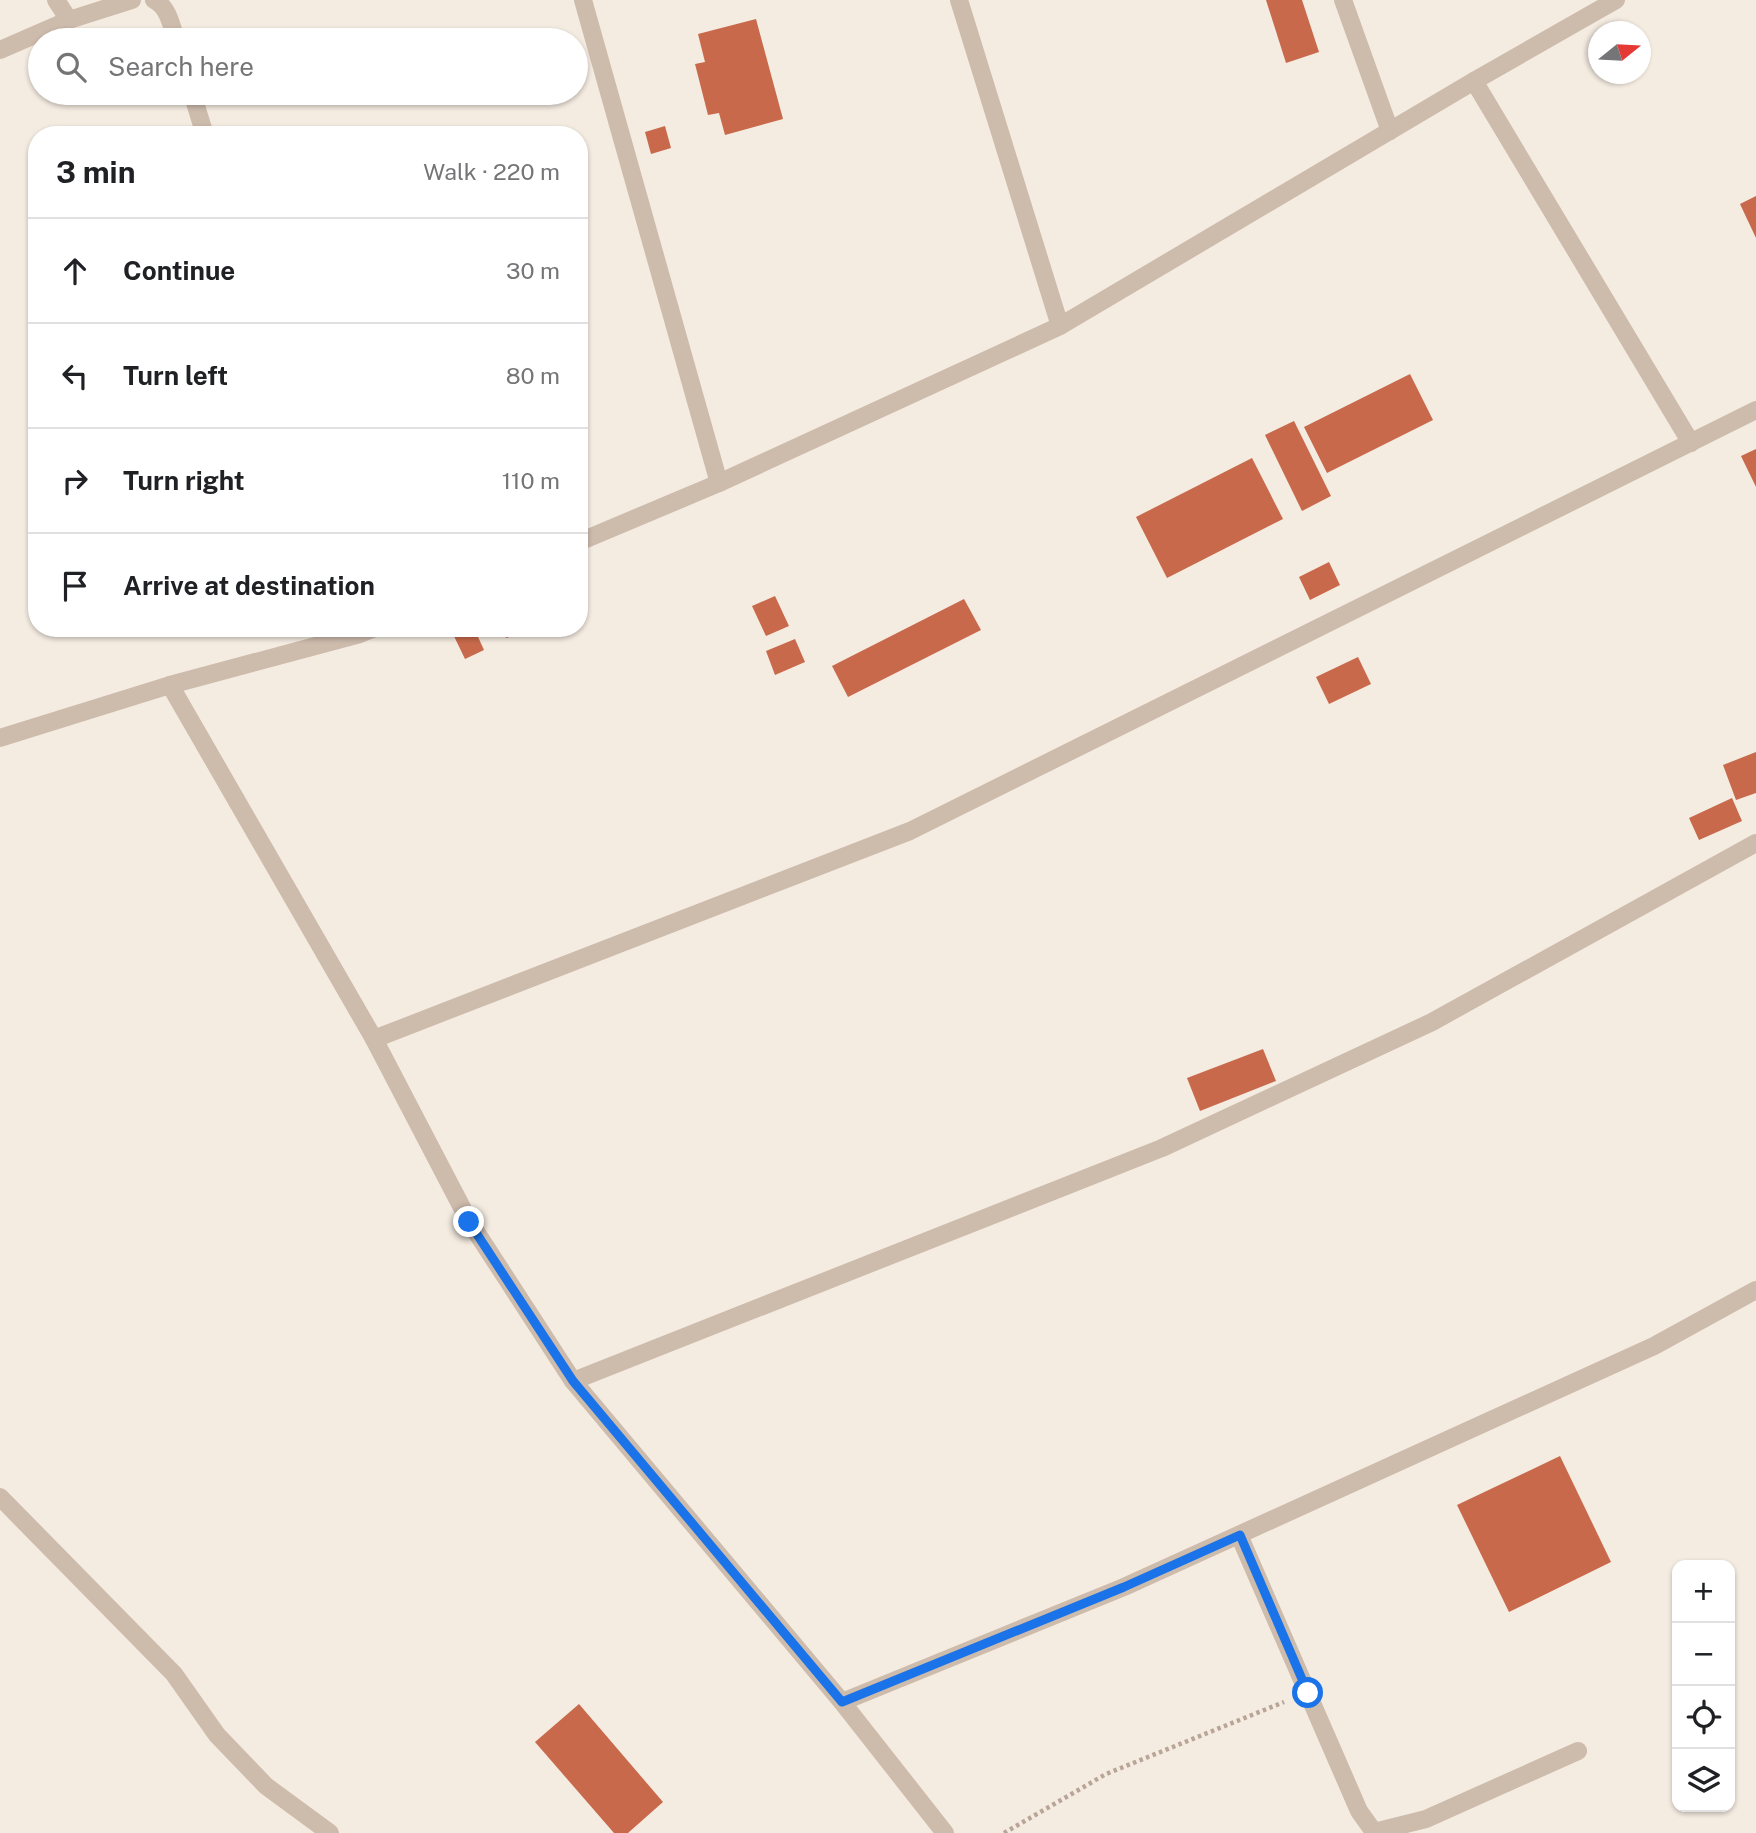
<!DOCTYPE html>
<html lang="en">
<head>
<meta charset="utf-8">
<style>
  body { margin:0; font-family:"Public Sans",sans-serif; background:#f2f2f2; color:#202124 }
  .controls { position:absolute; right:21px; bottom:21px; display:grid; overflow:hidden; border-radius:14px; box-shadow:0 2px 5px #0004 }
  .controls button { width:63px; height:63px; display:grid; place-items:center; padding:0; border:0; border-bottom:2px solid #e0e0e0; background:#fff; color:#202124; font:35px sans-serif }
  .compass { position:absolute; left:1588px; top:21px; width:63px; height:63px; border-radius:50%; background:#fff; box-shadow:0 2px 5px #0004; rotate:72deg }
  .stop { position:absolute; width:21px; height:21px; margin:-16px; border:5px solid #1a73e8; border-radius:50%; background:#fff }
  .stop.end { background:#1a73e8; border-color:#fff; box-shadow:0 2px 7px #0008 }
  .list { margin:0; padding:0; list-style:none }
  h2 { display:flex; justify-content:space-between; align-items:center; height:91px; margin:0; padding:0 28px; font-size:30px }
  h2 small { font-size:23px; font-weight:400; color:#757577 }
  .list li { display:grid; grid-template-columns:46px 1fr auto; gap:21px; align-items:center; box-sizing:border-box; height:105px; padding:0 28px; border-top:2px solid #e0e0e0 }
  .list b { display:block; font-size:26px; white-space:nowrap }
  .list em { font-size:23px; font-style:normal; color:#757577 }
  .icon { flex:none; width:38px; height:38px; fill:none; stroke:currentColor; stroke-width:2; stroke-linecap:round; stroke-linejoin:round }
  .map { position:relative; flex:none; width:1756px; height:1833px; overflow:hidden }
  .search { position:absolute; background:#fff; box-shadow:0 2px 5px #0004; left:28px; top:28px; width:560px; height:77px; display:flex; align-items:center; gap:18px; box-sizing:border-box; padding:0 24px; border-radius:38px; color:#757577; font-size:26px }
  .panel { position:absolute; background:#fff; box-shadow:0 2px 5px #0004; left:28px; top:126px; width:560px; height:511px; border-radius:28px }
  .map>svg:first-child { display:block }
  .building { fill:#c8694b }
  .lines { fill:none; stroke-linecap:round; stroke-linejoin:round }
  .path { stroke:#b9a596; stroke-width:4.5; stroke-dasharray:3.5 3.5; stroke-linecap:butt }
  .minor { stroke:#cdbbac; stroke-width:18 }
  .route { stroke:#1a73e8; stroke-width:9 }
</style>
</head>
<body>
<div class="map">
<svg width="1756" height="1833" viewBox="0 0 1756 1833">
  <rect width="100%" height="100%" fill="#f4ebe1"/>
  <g class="building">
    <polygon points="1266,0 1302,0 1319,52 1286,63"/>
    <polygon points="756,19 783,119 725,135 719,113 708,115 695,64 705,62 698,34"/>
    <polygon points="665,126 671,148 651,154 645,132"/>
    <polygon points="1756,196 1756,238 1740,204"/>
    <polygon points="1410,374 1433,420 1327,473 1304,427"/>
    <polygon points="1294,421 1331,496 1302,511 1265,435"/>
    <polygon points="1756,449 1756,487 1741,456"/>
    <polygon points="1252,458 1283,519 1167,578 1136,517"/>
    <polygon points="1329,562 1340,585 1310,600 1299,577"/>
    <polygon points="775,596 789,626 766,636 752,606"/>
    <polygon points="964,599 981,630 848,697 832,666"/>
    <polygon points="461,628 474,628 484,650 465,659 452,632"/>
    <polygon points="503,628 526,628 527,632 506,638"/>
    <polygon points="795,639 805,662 775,675 766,651"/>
    <polygon points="1358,657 1371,684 1329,704 1316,677"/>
    <polygon points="1756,752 1756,793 1736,800 1723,765"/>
    <polygon points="1732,798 1742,821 1699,840 1689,818"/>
    <polygon points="1263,1049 1276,1081 1200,1111 1187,1078"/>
    <polygon points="1560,1456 1611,1562 1509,1612 1457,1505"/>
    <polygon points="579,1704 663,1802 628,1833 614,1833 535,1742"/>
  </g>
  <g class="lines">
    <polyline class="path" points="1004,1833 1106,1774 1284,1702"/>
    <g class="minor">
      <polyline points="56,0 69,20"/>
      <path d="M154 0C168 6 172 27 176 40"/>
      <polyline points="583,0 719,483"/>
      <polyline points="959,0 1060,326"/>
      <polyline points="1343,0 1390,131"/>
      <polyline points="0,50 69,20 132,0"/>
      <polyline points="1474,81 1691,443"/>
      <polyline points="192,93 205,135"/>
      <polyline points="579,542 719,483 1060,326 1474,81 1616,0"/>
      <polyline points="170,685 374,1039 469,1221 573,1381 842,1702 945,1833"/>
      <polyline points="0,738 170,685 360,634 375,628"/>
      <polyline points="374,1039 910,831 1756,410"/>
      <polyline points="573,1381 1162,1148 1432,1022 1756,843"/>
      <polyline points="0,1497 174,1674 217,1735 266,1786 330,1833"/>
      <polyline points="1239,1535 1359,1811 1374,1832 1426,1819 1578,1751"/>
      <polyline points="842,1702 1124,1587 1654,1346 1756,1290"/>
    </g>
  </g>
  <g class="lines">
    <polyline class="route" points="469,1222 573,1381 842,1702 1124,1587 1240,1535 1308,1693"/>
  </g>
</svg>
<div class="controls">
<button>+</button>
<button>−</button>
<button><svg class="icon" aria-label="locate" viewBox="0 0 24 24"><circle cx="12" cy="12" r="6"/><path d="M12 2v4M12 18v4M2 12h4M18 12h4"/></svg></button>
<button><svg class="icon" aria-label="layers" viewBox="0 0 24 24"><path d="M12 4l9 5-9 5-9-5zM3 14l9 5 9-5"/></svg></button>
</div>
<svg class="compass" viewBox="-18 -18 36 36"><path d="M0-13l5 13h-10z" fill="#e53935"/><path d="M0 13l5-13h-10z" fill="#757577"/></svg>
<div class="stop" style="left:1308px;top:1693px"></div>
<div class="stop end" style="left:469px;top:1222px"></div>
<div class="search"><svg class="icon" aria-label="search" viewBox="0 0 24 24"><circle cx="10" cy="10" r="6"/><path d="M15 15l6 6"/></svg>Search here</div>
<section class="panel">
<h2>3 min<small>Walk · 220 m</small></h2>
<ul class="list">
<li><svg class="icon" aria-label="ahead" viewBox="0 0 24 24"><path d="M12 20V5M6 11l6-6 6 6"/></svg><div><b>Continue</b></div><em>30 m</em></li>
<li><svg class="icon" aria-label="left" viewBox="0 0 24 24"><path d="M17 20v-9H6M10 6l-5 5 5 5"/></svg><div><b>Turn left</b></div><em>80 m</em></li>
<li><svg class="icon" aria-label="right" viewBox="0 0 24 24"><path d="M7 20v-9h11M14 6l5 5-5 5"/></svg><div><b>Turn right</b></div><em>110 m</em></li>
<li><svg class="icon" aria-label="arrive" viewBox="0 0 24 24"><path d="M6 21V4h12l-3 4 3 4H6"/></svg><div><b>Arrive at destination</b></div></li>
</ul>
</section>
</div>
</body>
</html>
